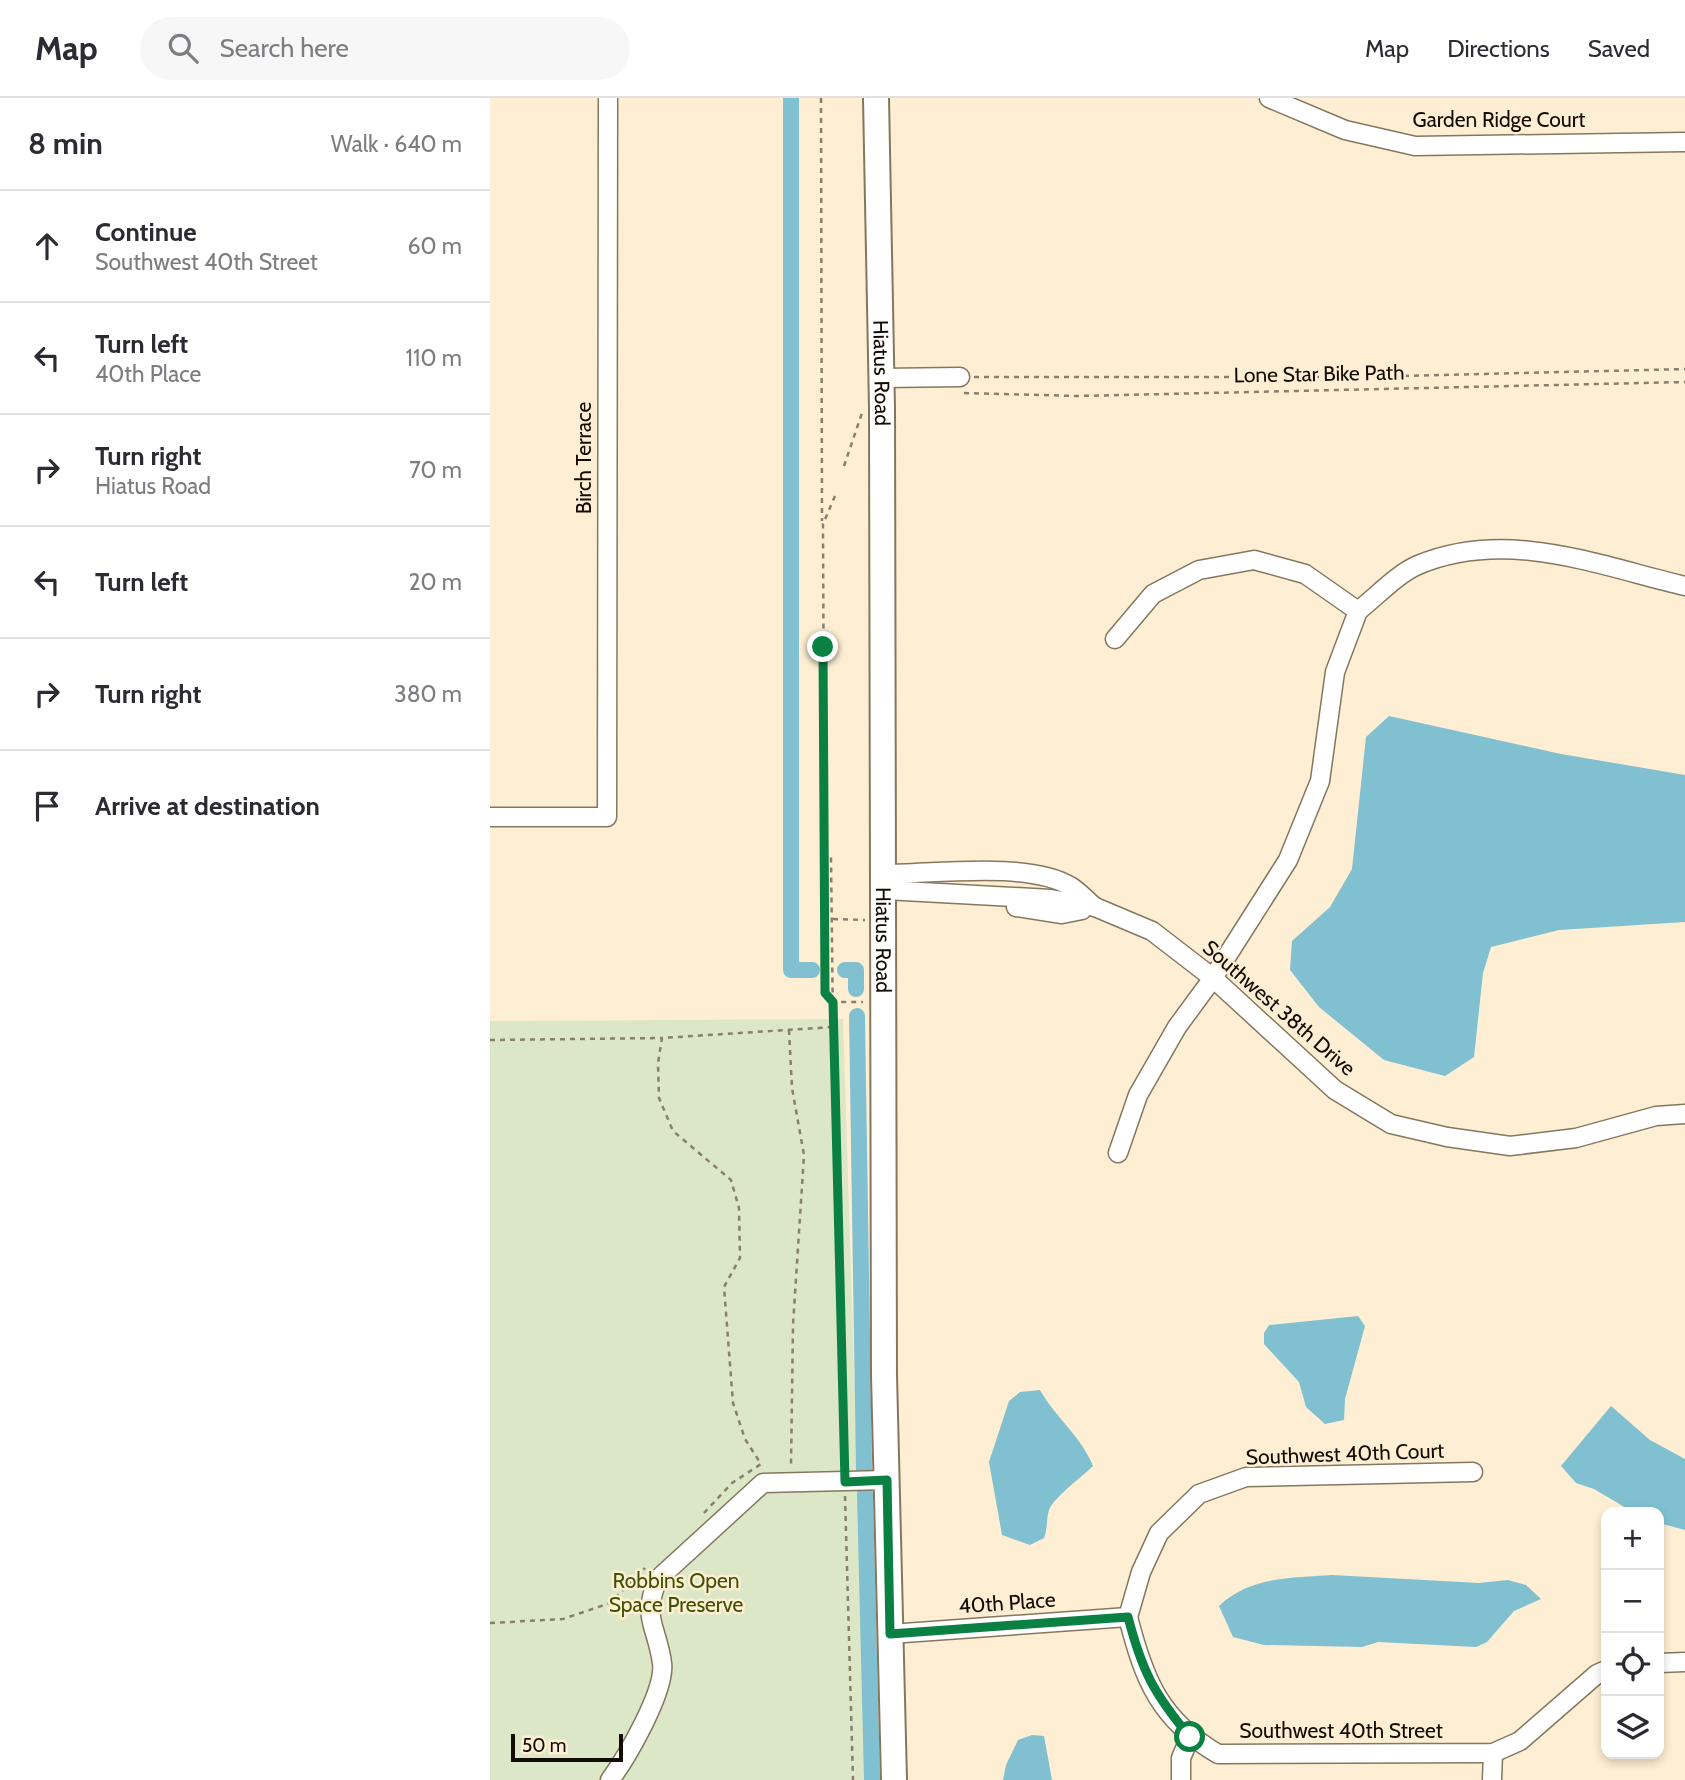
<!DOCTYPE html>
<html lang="en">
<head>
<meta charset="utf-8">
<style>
  body { margin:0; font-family:Cabin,sans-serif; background:#f7f7f7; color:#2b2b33 }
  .controls { position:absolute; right:21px; bottom:21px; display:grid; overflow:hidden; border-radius:14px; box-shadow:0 4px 10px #0003 }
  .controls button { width:63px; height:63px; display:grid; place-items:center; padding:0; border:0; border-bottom:2px solid #e1e1e2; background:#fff; color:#2b2b33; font:35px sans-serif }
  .scale { position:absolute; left:21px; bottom:18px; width:112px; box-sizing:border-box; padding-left:7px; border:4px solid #120c04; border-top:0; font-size:19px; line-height:24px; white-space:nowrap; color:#120c04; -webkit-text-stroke:5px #feeed3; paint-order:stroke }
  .stop { position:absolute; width:21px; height:21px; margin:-16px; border:5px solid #0b8043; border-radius:50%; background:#fff }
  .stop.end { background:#0b8043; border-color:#fff; box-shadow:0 2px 7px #0008 }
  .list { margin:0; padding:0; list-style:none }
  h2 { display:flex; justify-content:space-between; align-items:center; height:91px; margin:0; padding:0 28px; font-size:30px }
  h2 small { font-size:23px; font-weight:400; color:#7c7c81 }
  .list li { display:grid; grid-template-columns:46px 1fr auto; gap:21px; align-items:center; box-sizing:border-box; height:112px; padding:0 28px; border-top:2px solid #e1e1e2 }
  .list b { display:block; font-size:26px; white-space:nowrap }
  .list p { margin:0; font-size:23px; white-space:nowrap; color:#7c7c81 }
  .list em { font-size:23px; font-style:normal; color:#7c7c81 }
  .icon { flex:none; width:38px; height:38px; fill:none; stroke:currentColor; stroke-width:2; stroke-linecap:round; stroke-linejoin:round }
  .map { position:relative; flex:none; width:1195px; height:1682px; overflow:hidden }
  header { display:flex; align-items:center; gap:42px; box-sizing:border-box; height:98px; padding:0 35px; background:#fff; border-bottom:2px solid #e1e1e2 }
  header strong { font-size:33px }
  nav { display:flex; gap:38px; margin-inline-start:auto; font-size:24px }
  .search { width:490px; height:63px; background:#f7f7f7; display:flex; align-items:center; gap:18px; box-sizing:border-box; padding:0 24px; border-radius:38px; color:#7c7c81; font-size:26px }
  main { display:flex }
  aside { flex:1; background:#fff }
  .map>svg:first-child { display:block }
  .green { fill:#dbe7c6 }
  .water { fill:#80c0d0 }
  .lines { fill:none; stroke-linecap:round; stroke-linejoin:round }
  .canal { stroke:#80c0d0; stroke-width:16 }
  .street-casing { stroke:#85775f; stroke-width:21 }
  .secondary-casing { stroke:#85775f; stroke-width:28 }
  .path { stroke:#8a7f6d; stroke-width:2.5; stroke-dasharray:5 5; stroke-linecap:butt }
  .street { stroke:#fff; stroke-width:18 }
  .secondary { stroke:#fff; stroke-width:24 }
  .route { stroke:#0b8043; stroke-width:9 }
  .labels { text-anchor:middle; stroke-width:5; stroke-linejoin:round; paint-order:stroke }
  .street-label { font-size:21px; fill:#120c04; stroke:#feeed3 }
  .park-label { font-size:21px; fill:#405203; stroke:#feeed3 }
</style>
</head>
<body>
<header>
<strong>Map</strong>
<div class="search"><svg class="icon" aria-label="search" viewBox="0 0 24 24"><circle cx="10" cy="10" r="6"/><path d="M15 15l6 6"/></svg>Search here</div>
<nav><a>Map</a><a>Directions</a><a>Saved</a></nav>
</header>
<main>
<aside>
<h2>8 min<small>Walk · 640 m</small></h2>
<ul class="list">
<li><svg class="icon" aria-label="ahead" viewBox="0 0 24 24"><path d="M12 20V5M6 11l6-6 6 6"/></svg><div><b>Continue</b><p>Southwest 40th Street</p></div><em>60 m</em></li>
<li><svg class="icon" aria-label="left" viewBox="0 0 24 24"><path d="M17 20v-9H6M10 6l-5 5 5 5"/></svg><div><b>Turn left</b><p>40th Place</p></div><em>110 m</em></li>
<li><svg class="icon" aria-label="right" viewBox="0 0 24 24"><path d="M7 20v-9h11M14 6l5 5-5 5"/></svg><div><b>Turn right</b><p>Hiatus Road</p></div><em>70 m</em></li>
<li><svg class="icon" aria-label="left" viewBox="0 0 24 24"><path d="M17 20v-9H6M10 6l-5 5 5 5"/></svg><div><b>Turn left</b></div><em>20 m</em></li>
<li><svg class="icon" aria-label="right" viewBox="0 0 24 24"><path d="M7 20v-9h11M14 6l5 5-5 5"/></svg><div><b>Turn right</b></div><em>380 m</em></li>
<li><svg class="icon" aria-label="arrive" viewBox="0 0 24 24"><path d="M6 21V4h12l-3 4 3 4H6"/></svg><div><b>Arrive at destination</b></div></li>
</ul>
</aside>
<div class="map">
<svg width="1195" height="1682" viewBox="0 0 1195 1682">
  <rect width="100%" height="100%" fill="#feeed3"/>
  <polygon class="green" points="353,921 377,1682 0,1682 0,923"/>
  <g class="water">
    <polygon points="899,618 1071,656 1195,677 1195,824 1069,832 1001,849 993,875 984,959 955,978 894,962 829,909 800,872 802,843 840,809 862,771 876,639"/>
    <polygon points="868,1218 875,1228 855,1301 854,1322 835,1326 816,1309 809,1284 774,1246 774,1235 779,1227"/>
    <path d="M550 1292C565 1319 591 1338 603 1368 592 1379 564 1399 559 1412 556 1421 558 1430 554 1440L540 1447 512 1437 499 1364 519 1303 530 1294Z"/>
    <polygon points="1121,1308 1160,1342 1195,1361 1195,1432 1169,1425 1169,1414 1143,1414 1104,1391 1086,1385 1071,1368"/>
    <path d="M842 1477 989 1485 1018 1482 1036 1487 1051 1501 1024 1513 997 1544 986 1549 888 1544 872 1549 774 1547 743 1539 729 1508C760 1478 803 1480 842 1477Z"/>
    <polygon points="542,1637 554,1638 562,1682 513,1682 516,1667 528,1642"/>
  </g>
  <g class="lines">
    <g class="canal">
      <polyline points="301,0 301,872 322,872"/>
      <polyline points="355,872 366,872 366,891"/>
      <polyline points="367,918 374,1371"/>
      <polyline points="375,1396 382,1682"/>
    </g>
    <g class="street-casing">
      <g id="street">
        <polyline points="779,0 855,32 925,48 1195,44"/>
        <polyline points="392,280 470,279"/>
        <path d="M868 513C886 499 907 476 928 467 1017 430 1106 467 1195 488"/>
        <polyline points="625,541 663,496 709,472 764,462 815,476 868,513"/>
        <polyline points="0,719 117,719 118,0"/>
        <path d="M395 776C444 776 538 763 580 788 589 793 597 803 605 809"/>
        <polyline points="395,792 561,801 605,809 662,833 723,880 845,992 901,1026 957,1039 1020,1048 1086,1040 1166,1018 1195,1016"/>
        <polyline points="526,809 572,816 592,812"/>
        <polyline points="628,1055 648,997 687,929 723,880 798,762 830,683 845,574 868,513"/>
        <path d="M638 1519C654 1582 670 1622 728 1656L1003 1655 1030 1643 1107 1576 1116 1572"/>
        <polyline points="638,1519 651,1474 669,1435 709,1396 756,1379 983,1374"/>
        <polyline points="400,1536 638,1519"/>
        <polyline points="1169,1565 1195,1564"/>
        <path d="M120 1682C137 1659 176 1592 172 1565 167 1527 151 1521 168 1481L273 1385 397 1382"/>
        <polyline points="691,1682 691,1660 700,1639"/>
        <polyline points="1002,1682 1003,1655"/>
      </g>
    </g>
    <g class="secondary-casing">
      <g id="secondary">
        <path id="s1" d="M386 0 392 310 394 1277 404 1682"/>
      </g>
    </g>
    <g class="path">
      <polyline points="331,0 332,423"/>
      <polyline points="484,279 871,279 1195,271"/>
      <polyline points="474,295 588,298 1195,284"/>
      <polyline points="354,368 373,312"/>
      <polyline points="345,398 333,426 335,896 343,904 373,904"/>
      <polyline points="343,821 375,822"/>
      <polyline points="343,929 355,1366"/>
      <polyline points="299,932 302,990 314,1057 303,1227 301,1368"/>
      <polyline points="0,942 172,940"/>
      <polyline points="355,1398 363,1682"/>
      <polyline points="214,1415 242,1385 271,1366 255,1341 243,1305 234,1189 250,1160 249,1110 241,1082 183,1033 169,1000 168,965 172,940 343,929 341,759"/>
      <polyline points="0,1525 73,1521 120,1505 155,1470"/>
    </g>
    <use href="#street" class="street"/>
    <use href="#secondary" class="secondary"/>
  </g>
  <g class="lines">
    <path class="route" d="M333 549 335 895 343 904 355 1384 397 1382 400 1536 638 1519C652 1573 664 1596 700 1639"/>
  </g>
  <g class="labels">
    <g class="street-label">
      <text x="1009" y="29">Garden Ridge Court</text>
      <text dy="7" stroke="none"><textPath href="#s1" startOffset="275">Hiatus Road</textPath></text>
      <text transform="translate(829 276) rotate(-1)" y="7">Lone Star Bike Path</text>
      <text transform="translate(94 360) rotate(-90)" y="7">Birch Terrace</text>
      <text dy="7" stroke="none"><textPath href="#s1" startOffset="842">Hiatus Road</textPath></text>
      <text transform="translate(789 910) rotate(41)" y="7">Southwest 38th Drive</text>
      <text transform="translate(855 1356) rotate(-2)" y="7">Southwest 40th Court</text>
      <text transform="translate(517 1505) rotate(-4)" y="7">40th Place</text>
      <text x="851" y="1640">Southwest 40th Street</text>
    </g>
    <g class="park-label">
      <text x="186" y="1490">Robbins Open<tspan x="186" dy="24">Space Preserve</tspan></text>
    </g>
  </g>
</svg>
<div class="controls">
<button>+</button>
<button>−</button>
<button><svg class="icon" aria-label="locate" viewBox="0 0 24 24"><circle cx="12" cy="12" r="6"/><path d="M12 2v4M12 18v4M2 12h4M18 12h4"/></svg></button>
<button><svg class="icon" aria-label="layers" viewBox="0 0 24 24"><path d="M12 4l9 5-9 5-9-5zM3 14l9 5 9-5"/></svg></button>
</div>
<div class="scale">50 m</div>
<div class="stop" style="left:700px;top:1639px"></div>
<div class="stop end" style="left:333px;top:549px"></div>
</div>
</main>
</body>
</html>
